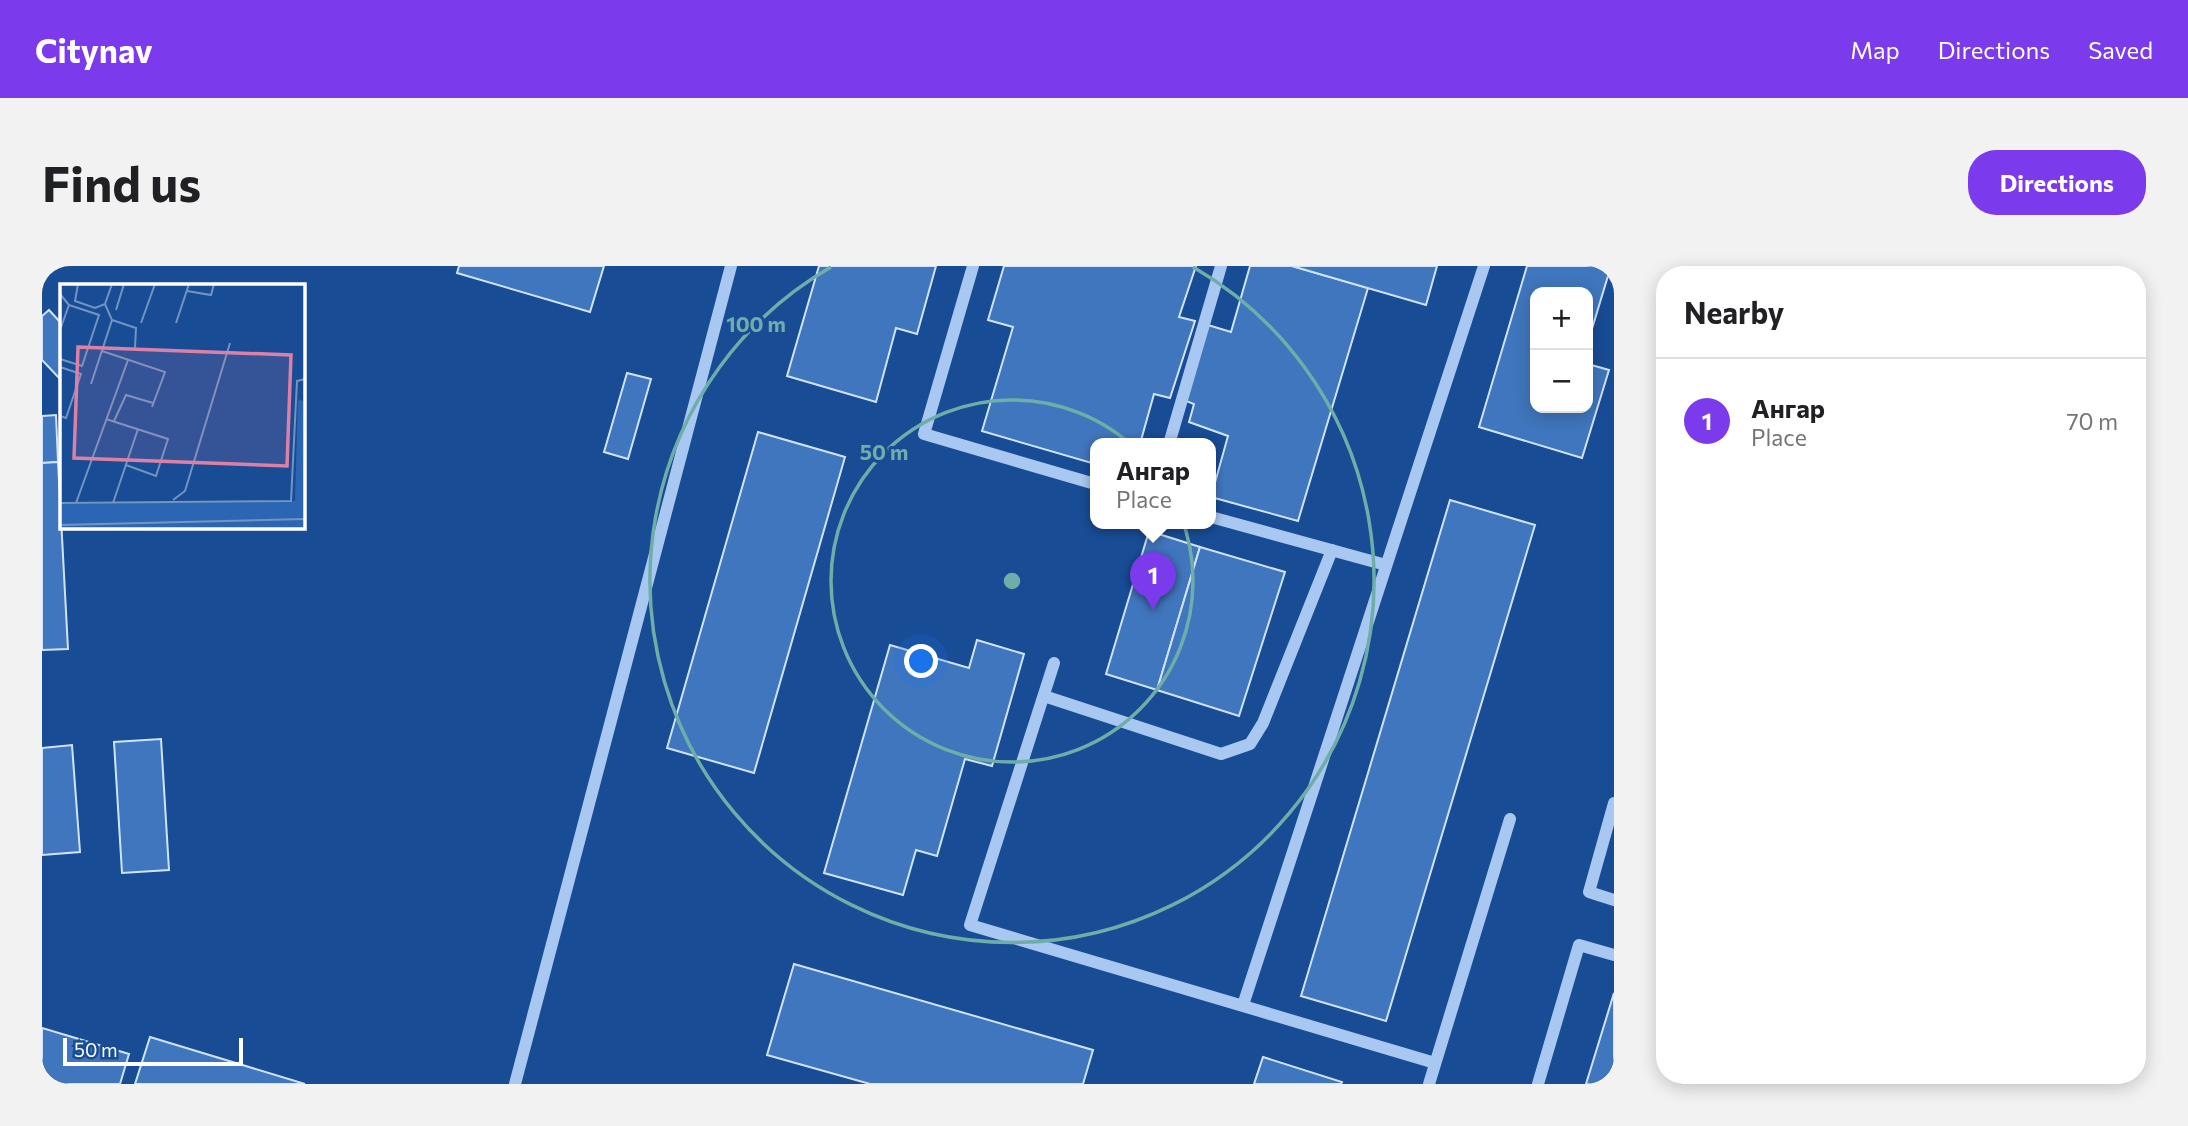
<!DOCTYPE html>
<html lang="en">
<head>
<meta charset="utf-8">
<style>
  body { margin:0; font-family:Commissioner,sans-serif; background:#f2f2f2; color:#202124 }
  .controls { position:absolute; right:21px; top:21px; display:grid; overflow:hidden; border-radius:14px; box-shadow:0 4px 18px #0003 }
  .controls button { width:63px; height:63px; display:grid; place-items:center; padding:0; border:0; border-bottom:2px solid #e0e0e0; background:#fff; color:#202124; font:35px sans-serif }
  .scale { position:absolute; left:21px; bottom:18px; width:180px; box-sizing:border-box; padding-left:7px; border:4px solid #fff; border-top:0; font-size:19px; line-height:24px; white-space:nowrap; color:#fff; -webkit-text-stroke:5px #184c95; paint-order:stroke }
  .you { position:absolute; left:880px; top:396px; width:24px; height:24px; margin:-18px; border:5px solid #fff; border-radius:50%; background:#1a73e8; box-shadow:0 0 0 10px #1a73e833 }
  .badge { display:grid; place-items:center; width:46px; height:46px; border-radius:50%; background:#7c3aed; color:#fff; font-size:23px; font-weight:700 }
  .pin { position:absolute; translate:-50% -58px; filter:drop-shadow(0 2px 4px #0008) }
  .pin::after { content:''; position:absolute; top:37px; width:24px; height:21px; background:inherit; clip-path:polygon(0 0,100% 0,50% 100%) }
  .popup { position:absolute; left:1048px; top:172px; width:126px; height:91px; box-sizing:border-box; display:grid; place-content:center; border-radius:14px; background:#fff; filter:drop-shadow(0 2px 5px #0005); font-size:23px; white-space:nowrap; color:#757577 }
  .popup b { font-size:26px; color:#202124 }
  .popup::after { content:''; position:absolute; left:50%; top:100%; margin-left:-14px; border:14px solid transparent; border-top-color:#fff }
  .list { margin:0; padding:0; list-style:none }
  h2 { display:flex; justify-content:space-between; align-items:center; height:91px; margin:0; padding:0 28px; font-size:30px }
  h2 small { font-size:23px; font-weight:400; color:#757577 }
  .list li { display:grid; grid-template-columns:46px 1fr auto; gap:21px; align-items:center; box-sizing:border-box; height:126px; padding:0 28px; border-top:2px solid #e0e0e0 }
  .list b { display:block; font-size:26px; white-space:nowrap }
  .list p { margin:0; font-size:23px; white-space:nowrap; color:#757577 }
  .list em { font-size:23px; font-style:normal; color:#757577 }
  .map { position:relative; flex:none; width:1572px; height:818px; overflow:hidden; border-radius:28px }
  header { display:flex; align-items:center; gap:42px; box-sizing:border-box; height:98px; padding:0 35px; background:#7c3aed; color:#fff }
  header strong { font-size:33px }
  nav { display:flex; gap:38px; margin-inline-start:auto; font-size:24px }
  .intro { display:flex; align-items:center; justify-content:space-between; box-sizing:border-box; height:168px; padding:0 42px }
  h1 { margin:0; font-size:49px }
  .button { padding:18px 32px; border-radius:28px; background:#7c3aed; color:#fff; font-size:24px; font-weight:700 }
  main { display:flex; gap:42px; padding:0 42px }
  aside { flex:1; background:#fff; border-radius:28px; box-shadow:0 4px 18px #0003 }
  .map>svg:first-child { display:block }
  .building { fill:#4076bd; stroke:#d0e3fc; stroke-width:2 }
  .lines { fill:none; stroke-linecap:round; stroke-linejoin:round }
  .minor { stroke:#a9c8f1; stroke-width:12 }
  .ring { fill:none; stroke:#6fada8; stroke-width:3.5 }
  .inset-road { fill:none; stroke:#7494bf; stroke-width:2 }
  .view { fill:#dd80a5; fill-opacity:0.15; stroke:#dd80a5; stroke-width:3.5 }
  .inset-edge { fill:none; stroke:#fff; stroke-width:3.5 }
  .centre { fill:#6fada8; stroke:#184c95; stroke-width:3.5 }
  .ring-label { font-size:21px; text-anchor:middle; font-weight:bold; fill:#6fada8; stroke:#184c95; stroke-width:6; stroke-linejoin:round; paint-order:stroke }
</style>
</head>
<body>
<header>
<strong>Citynav</strong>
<nav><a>Map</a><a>Directions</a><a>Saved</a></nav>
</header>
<div class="intro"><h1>Find us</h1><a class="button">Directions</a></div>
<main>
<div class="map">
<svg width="1572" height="818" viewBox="0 0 1572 818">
  <rect width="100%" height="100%" fill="#184c95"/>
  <g class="building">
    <polygon points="417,0 562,0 548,46 415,7"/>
    <polygon points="777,0 894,0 875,68 854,62 834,136 745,110"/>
    <polygon points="962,0 1154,0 1137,51 1153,55 1128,132 1112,128 1098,178 1053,178 1053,198 940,165 971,61 946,54"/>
    <polygon points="1208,0 1250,0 1326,22 1256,255 1169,231 1186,170 1147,156 1152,138 1144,135 1166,59 1189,66"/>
    <polygon points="1250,0 1395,0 1384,39"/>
    <polygon points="1485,0 1569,0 1546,76 1546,26 1493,26 1493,142 1546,142 1546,98 1567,104 1540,192 1437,161"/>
    <polygon points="7,44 19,57 19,114 0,94 0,50"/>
    <polygon points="585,107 609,113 586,193 562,186"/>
    <polygon points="14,149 16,196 0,197 0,150"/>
    <polygon points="716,166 803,191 712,507 625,482"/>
    <polygon points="16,196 26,383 0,384 0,197"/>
    <polygon points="1408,234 1493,259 1344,755 1259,730"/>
    <polygon points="1107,265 1158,281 1115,424 1064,408"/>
    <polygon points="1158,281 1243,306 1197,450 1115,424"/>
    <polygon points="935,374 982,388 950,500 923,493 895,590 874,584 861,629 782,607 848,379 927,402"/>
    <polygon points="119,473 127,604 80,607 72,476"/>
    <polygon points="30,479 38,586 0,589 0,482"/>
    <polygon points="752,698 1051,784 1041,818 828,818 725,789"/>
    <polygon points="1572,727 1572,818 1544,818"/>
    <polygon points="0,762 87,788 78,818 0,818"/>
    <polygon points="108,771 263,818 93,818"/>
    <polygon points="1221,791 1300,816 1299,818 1212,818"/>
  </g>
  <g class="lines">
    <g class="minor">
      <polyline points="931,0 882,168 1053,218"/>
      <polyline points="1127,178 1179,0"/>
      <polyline points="1169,251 1344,299"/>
      <polyline points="1012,397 928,659 1393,797"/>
      <polyline points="1002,430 1179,488 1208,478 1221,457 1290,284"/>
      <polyline points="1572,537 1547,626 1572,634"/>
      <polyline points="1201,739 1442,0"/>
      <polyline points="473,818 689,0"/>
      <polyline points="1387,818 1468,553"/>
      <polyline points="1496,818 1537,679 1572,689"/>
    </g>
  </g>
  <g class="ring">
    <circle cx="970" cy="315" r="181"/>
    <path d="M1151 1A362 362 0 1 1 789 1"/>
  </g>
  <g transform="translate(18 18)">
    <rect width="245" height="245" fill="#184c95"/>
    <path d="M238 115 245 118V245H0V220L235 217Z" fill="#2b66b4"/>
    <path class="inset-road" d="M18 0 15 17 35 24 45 20 52 36 31 100M127 7 151 11 154 0M0 10 9 21 0 46M45 20 52 0M56 26 64 0M52 36 76 44 75 64M81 39 95 0M116 39 129 0M42 67 105 88 92 123M0 75 22 82 39 31 9 21M0 83 21 90 6 134 0 132M46 135 108 155 96 192 66 181M54 137 66 111 93 119M113 216 125 207 170 59M0 219 231 217 237 97 245 95M16 219 68 76M53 219 78 145M0 241 245 235"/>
    <path class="view" d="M18 63 231 71 227 182 14 174Z"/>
    <rect width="245" height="245" class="inset-edge"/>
  </g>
  <circle cx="970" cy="315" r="10" class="centre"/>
  <g class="ring-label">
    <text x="714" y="66">100 m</text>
    <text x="842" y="194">50 m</text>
  </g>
</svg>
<div class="controls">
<button>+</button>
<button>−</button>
</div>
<div class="scale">50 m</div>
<div class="you"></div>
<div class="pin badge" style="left:1111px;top:344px">1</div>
<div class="popup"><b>Ангар</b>Place</div>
</div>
<aside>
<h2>Nearby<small></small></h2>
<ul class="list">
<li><span class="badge">1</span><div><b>Ангар</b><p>Place</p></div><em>70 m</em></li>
</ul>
</aside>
</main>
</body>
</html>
